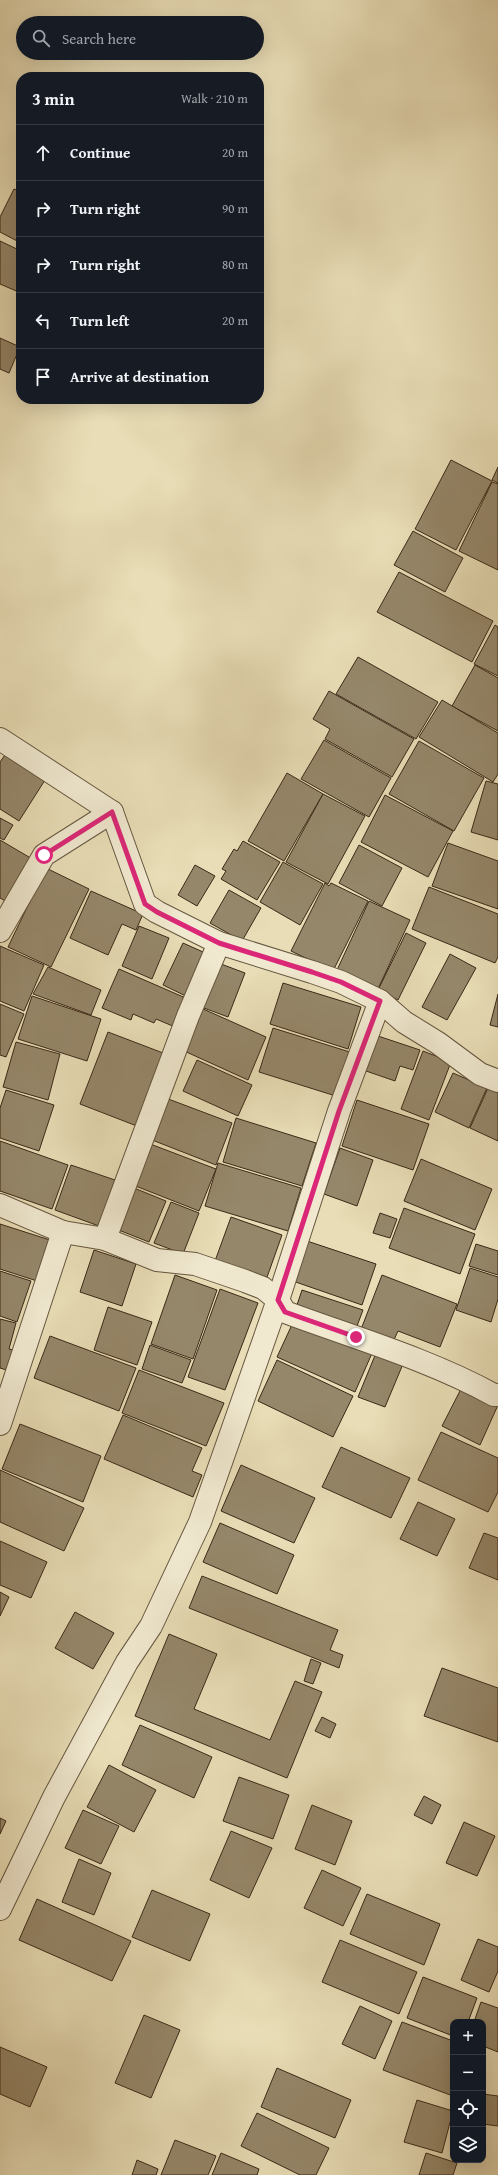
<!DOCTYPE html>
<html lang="en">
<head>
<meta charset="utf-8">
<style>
  body { margin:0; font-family:"Gentium Book Plus",serif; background:#242831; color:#f1f3f6 }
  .controls { position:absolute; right:12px; bottom:12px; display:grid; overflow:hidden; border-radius:8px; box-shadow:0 4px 16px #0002 }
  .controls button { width:36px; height:36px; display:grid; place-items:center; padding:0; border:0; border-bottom:1px solid #363941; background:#171b24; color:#f1f3f6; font:20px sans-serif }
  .stop { position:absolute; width:12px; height:12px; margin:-9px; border:3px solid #db2777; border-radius:50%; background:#fff }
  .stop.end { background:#db2777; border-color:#fff; box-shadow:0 1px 4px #0008 }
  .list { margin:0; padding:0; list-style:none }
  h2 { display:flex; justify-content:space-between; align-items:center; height:52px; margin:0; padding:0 16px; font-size:17px }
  h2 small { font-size:13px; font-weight:400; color:#9ea1a6 }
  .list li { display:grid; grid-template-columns:26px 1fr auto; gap:12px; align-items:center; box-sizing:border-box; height:56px; padding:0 16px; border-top:1px solid #363941 }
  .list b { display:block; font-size:15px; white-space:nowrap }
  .list em { font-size:13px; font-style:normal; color:#9ea1a6 }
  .icon { flex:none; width:22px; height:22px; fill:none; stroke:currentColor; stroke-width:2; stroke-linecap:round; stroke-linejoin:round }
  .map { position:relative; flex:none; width:498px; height:2175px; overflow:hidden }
  .search { position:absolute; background:#171b24; box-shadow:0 4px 16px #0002; left:16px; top:16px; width:248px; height:44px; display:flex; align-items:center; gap:10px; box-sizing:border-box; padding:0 14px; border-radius:22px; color:#9ea1a6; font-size:15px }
  .panel { position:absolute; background:#171b24; box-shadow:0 4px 16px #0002; left:16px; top:72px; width:248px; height:332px; border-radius:16px }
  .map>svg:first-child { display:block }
  .building { fill:#95876a; stroke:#3b2917 }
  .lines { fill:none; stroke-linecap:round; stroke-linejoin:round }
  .minor-casing { stroke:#66563f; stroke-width:24 }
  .minor { stroke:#f0e9d0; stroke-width:22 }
  .route { stroke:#db2777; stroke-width:5 }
</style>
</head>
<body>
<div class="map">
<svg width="498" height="2175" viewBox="0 0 498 2175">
  <rect width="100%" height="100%" fill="#e8ddb6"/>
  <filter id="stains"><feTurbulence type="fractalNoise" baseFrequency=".005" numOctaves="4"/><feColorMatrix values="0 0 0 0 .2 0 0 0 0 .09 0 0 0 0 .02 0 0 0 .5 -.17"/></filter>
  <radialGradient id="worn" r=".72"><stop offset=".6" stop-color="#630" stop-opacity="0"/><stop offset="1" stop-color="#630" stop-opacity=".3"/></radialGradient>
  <g class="building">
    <polygon points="14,189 21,192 21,243 0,232 0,217"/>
    <polygon points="0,241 21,251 21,293 0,284"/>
    <polygon points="0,338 20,347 9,373 0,369"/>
    <polygon points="451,460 492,481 456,550 415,529"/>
    <polygon points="498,467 498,483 492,480"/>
    <polygon points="492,482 498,484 498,570 459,551"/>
    <polygon points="413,531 463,558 445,592 394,565"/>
    <polygon points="399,572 493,621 472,662 377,612"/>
    <polygon points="495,625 498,627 498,676 474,664"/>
    <polygon points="358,657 438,702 416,739 336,694"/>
    <polygon points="475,665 498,678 498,731 452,706"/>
    <polygon points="329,691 414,739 392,777 325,739 330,729 313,719"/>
    <polygon points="442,700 498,733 498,774 493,782 419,737"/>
    <polygon points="324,740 391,778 369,817 301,779"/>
    <polygon points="419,741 484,778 454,831 389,794"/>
    <polygon points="5,755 45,780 19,821 0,809 0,762"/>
    <polygon points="287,773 323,794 284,861 248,841"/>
    <polygon points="486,781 498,784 498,840 471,832"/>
    <polygon points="323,794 365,816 328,884 286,862"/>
    <polygon points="385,795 453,831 428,877 361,842"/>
    <polygon points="0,818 13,825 4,840 0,838"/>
    <polygon points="0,840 34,860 9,903 0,898"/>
    <polygon points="243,841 280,862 257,900 221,879 226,871 222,869 234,849 237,851"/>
    <polygon points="448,843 498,861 498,909 432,886"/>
    <polygon points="359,845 402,868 382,906 339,883"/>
    <polygon points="283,862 323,884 300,925 260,902"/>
    <polygon points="195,865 215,876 197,906 178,895"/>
    <polygon points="46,868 89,889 51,967 8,947"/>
    <polygon points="325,883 329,886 331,883 368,901 333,971 291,951"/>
    <polygon points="429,887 498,914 498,957 495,963 412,929"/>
    <polygon points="229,890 261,908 242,941 210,923"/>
    <polygon points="91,891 143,914 136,930 122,924 108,955 70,938"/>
    <polygon points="369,901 410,920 378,989 337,970"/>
    <polygon points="139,926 169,938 152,979 122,966"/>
    <polygon points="406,933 426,943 398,1000 378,990"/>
    <polygon points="183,943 212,956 192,999 163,985"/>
    <polygon points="0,946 44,965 24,1011 0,1001"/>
    <polygon points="450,954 476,968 447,1020 422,1007"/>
    <polygon points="213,961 245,973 228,1017 196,1005"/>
    <polygon points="48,967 101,990 91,1015 33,994"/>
    <polygon points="119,969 188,999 175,1027 156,1019 154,1023 133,1014 131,1020 102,1008"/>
    <polygon points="283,983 361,1007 348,1049 270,1024"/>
    <polygon points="498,994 498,1027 490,1025"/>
    <polygon points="32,996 101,1019 87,1061 18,1039"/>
    <polygon points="0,1004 24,1014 6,1057 0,1055"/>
    <polygon points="201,1008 266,1037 248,1080 182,1050"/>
    <polygon points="273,1028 353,1053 339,1097 259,1072"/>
    <polygon points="108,1032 171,1056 142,1128 80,1104"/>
    <polygon points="378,1036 420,1050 413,1070 400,1066 395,1081 366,1071"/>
    <polygon points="16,1042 60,1054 48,1100 3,1087"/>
    <polygon points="423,1051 451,1062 429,1120 401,1109"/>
    <polygon points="197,1060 252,1085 238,1116 183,1091"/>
    <polygon points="453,1073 487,1088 469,1128 435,1112"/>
    <polygon points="488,1088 498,1092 498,1141 470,1128"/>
    <polygon points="6,1090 54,1105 39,1151 0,1138 0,1108"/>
    <polygon points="163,1097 232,1123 216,1165 147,1138"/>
    <polygon points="357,1100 429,1124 413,1170 342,1146"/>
    <polygon points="236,1118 316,1143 302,1186 223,1162"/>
    <polygon points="0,1141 68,1165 52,1209 0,1191"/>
    <polygon points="145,1142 216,1169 199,1211 128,1183"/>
    <polygon points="340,1148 373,1160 357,1206 324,1194"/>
    <polygon points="421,1159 492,1189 475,1230 404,1201"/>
    <polygon points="218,1163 301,1188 288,1231 205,1206"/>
    <polygon points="71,1165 115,1180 99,1226 55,1210"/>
    <polygon points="129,1186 166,1201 149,1242 111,1227"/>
    <polygon points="171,1202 199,1213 183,1254 154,1243"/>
    <polygon points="404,1208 475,1234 460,1274 389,1248"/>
    <polygon points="380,1213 397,1219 390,1238 373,1233"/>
    <polygon points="231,1217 282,1235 266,1280 215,1261"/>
    <polygon points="0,1224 50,1240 37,1281 0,1269"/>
    <polygon points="301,1239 376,1264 362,1305 287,1279"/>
    <polygon points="476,1244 498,1251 498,1275 469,1266"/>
    <polygon points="94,1250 136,1264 122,1306 80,1292"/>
    <polygon points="470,1268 498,1277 498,1299 491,1322 456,1310"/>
    <polygon points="0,1271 31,1281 17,1322 0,1316"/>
    <polygon points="175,1275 217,1290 193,1359 151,1344"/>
    <polygon points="382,1275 457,1304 440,1347 398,1331 392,1344 360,1332"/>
    <polygon points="220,1289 258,1303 225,1390 188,1377"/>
    <polygon points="302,1290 363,1310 354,1334 294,1314"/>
    <polygon points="108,1307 152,1322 137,1365 94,1350"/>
    <polygon points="296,1316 373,1351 355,1392 277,1357"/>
    <polygon points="0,1319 16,1323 9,1349 16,1351 10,1371 0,1368"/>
    <polygon points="50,1336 136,1368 119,1411 34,1378"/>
    <polygon points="150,1345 191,1360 182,1383 142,1369"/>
    <polygon points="376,1353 403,1364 385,1407 358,1397"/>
    <polygon points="277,1360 353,1396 333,1437 258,1401"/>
    <polygon points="139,1370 224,1403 206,1446 122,1413"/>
    <polygon points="462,1387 498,1405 480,1445 442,1426"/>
    <polygon points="123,1415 202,1448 192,1471 202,1475 193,1497 104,1459"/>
    <polygon points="20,1424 101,1456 83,1502 2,1469"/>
    <polygon points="441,1432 498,1458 498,1492 488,1512 418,1480"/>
    <polygon points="341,1447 410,1478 391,1518 322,1487"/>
    <polygon points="241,1465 315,1498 294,1543 221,1511"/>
    <polygon points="0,1470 84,1508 64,1551 0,1522"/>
    <polygon points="418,1502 455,1519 437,1556 400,1539"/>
    <polygon points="220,1523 294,1555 277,1594 203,1562"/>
    <polygon points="484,1533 498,1538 498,1580 469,1568"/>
    <polygon points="0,1541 47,1562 31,1598 0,1585"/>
    <polygon points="202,1576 338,1630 330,1650 343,1655 339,1668 189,1608"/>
    <polygon points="0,1592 9,1597 0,1616"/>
    <polygon points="75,1612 114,1633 93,1669 55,1648"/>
    <polygon points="169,1634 217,1654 194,1709 270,1740 295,1681 322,1692 287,1778 135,1716"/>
    <polygon points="311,1659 321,1663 313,1684 304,1681"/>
    <polygon points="442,1668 498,1688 498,1742 424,1716"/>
    <polygon points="322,1717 336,1724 330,1738 315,1731"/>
    <polygon points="140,1725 212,1757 194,1798 122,1765"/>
    <polygon points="109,1765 156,1790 134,1832 87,1807"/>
    <polygon points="239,1777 289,1795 273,1839 223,1821"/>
    <polygon points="424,1796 441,1805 432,1824 414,1815"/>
    <polygon points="312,1805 352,1821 335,1865 295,1849"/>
    <polygon points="83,1810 119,1826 101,1864 65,1848"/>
    <polygon points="0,1818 6,1821 0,1834"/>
    <polygon points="464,1822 495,1836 477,1876 446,1863"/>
    <polygon points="231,1831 272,1848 249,1898 210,1880"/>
    <polygon points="79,1859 111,1873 94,1915 62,1902"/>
    <polygon points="322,1870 361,1888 343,1926 304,1908"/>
    <polygon points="152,1890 210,1914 190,1961 132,1937"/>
    <polygon points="367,1894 440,1924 424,1965 350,1934"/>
    <polygon points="37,1899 131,1941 112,1981 19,1940"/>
    <polygon points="478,1939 498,1947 498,1971 489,1992 461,1980"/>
    <polygon points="340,1940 417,1972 399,2014 322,1982"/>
    <polygon points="423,1977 477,1998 468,2022 453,2022 453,2036 407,2018"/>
    <polygon points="481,2002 498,2008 498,2052 483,2046 483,2022 474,2022"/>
    <polygon points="360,2006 392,2021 375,2059 342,2044"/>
    <polygon points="144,2015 180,2030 151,2098 115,2083"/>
    <polygon points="402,2022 453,2041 453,2096 383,2070"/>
    <polygon points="0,2047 47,2067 30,2107 0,2094"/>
    <polygon points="277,2068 351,2100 335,2138 261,2107"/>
    <polygon points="483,2094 498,2096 498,2126 483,2124"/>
    <polygon points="417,2100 453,2111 442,2153 404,2142"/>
    <polygon points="257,2113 329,2148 316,2175 300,2175 241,2146"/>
    <polygon points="175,2140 216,2156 208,2175 161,2175"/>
    <polygon points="221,2153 259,2169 257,2175 212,2175"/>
    <polygon points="426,2153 457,2163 453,2175 419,2175"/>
    <polygon points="137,2160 158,2169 156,2175 132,2175"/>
  </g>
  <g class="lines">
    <g class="minor-casing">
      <g id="minor">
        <polyline points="0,739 112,812 145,904 157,912 219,943 312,972 341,982 380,1001 404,1022 438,1043 480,1074 498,1081"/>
        <polyline points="0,931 44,855 112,812"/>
        <path d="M0 1205 63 1232 105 1239 157 1260 195 1264 245 1281 263 1288 278 1300 285 1312C355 1338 428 1359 494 1395H498"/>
        <polyline points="105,1239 188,1016 219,943"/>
        <polyline points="0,1424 63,1232"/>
        <polyline points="0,1909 54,1797 127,1662 151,1626 200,1522 278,1300 339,1111 380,1001"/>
      </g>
    </g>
    <use href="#minor" class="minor"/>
  </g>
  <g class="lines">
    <polyline class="route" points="44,855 112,812 145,904 157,912 219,943 312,972 341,982 380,1001 339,1111 278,1300 285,1312 356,1337"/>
  </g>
  <rect width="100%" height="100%" filter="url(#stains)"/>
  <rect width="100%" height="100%" fill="url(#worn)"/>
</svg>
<div class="controls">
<button>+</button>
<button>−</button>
<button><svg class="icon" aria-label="locate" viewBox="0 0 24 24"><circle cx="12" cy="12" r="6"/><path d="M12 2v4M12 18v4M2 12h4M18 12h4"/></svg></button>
<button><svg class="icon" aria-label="layers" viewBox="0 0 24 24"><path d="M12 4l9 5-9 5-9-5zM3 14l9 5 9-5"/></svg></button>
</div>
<div class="stop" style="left:44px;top:855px"></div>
<div class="stop end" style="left:356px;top:1337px"></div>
<div class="search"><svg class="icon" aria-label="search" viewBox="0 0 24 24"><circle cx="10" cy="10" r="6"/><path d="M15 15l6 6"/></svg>Search here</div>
<section class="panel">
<h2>3 min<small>Walk · 210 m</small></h2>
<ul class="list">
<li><svg class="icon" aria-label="ahead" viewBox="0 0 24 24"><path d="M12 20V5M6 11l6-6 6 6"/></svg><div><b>Continue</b></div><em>20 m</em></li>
<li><svg class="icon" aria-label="right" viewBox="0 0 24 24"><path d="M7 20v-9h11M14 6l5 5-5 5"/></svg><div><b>Turn right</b></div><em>90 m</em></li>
<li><svg class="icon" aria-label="right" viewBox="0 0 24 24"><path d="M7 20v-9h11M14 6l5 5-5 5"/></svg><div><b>Turn right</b></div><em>80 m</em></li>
<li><svg class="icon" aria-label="left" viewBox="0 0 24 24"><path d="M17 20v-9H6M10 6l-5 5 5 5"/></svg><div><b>Turn left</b></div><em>20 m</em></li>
<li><svg class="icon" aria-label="arrive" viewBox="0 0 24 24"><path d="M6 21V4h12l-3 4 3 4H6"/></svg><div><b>Arrive at destination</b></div></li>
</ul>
</section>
</div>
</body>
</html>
